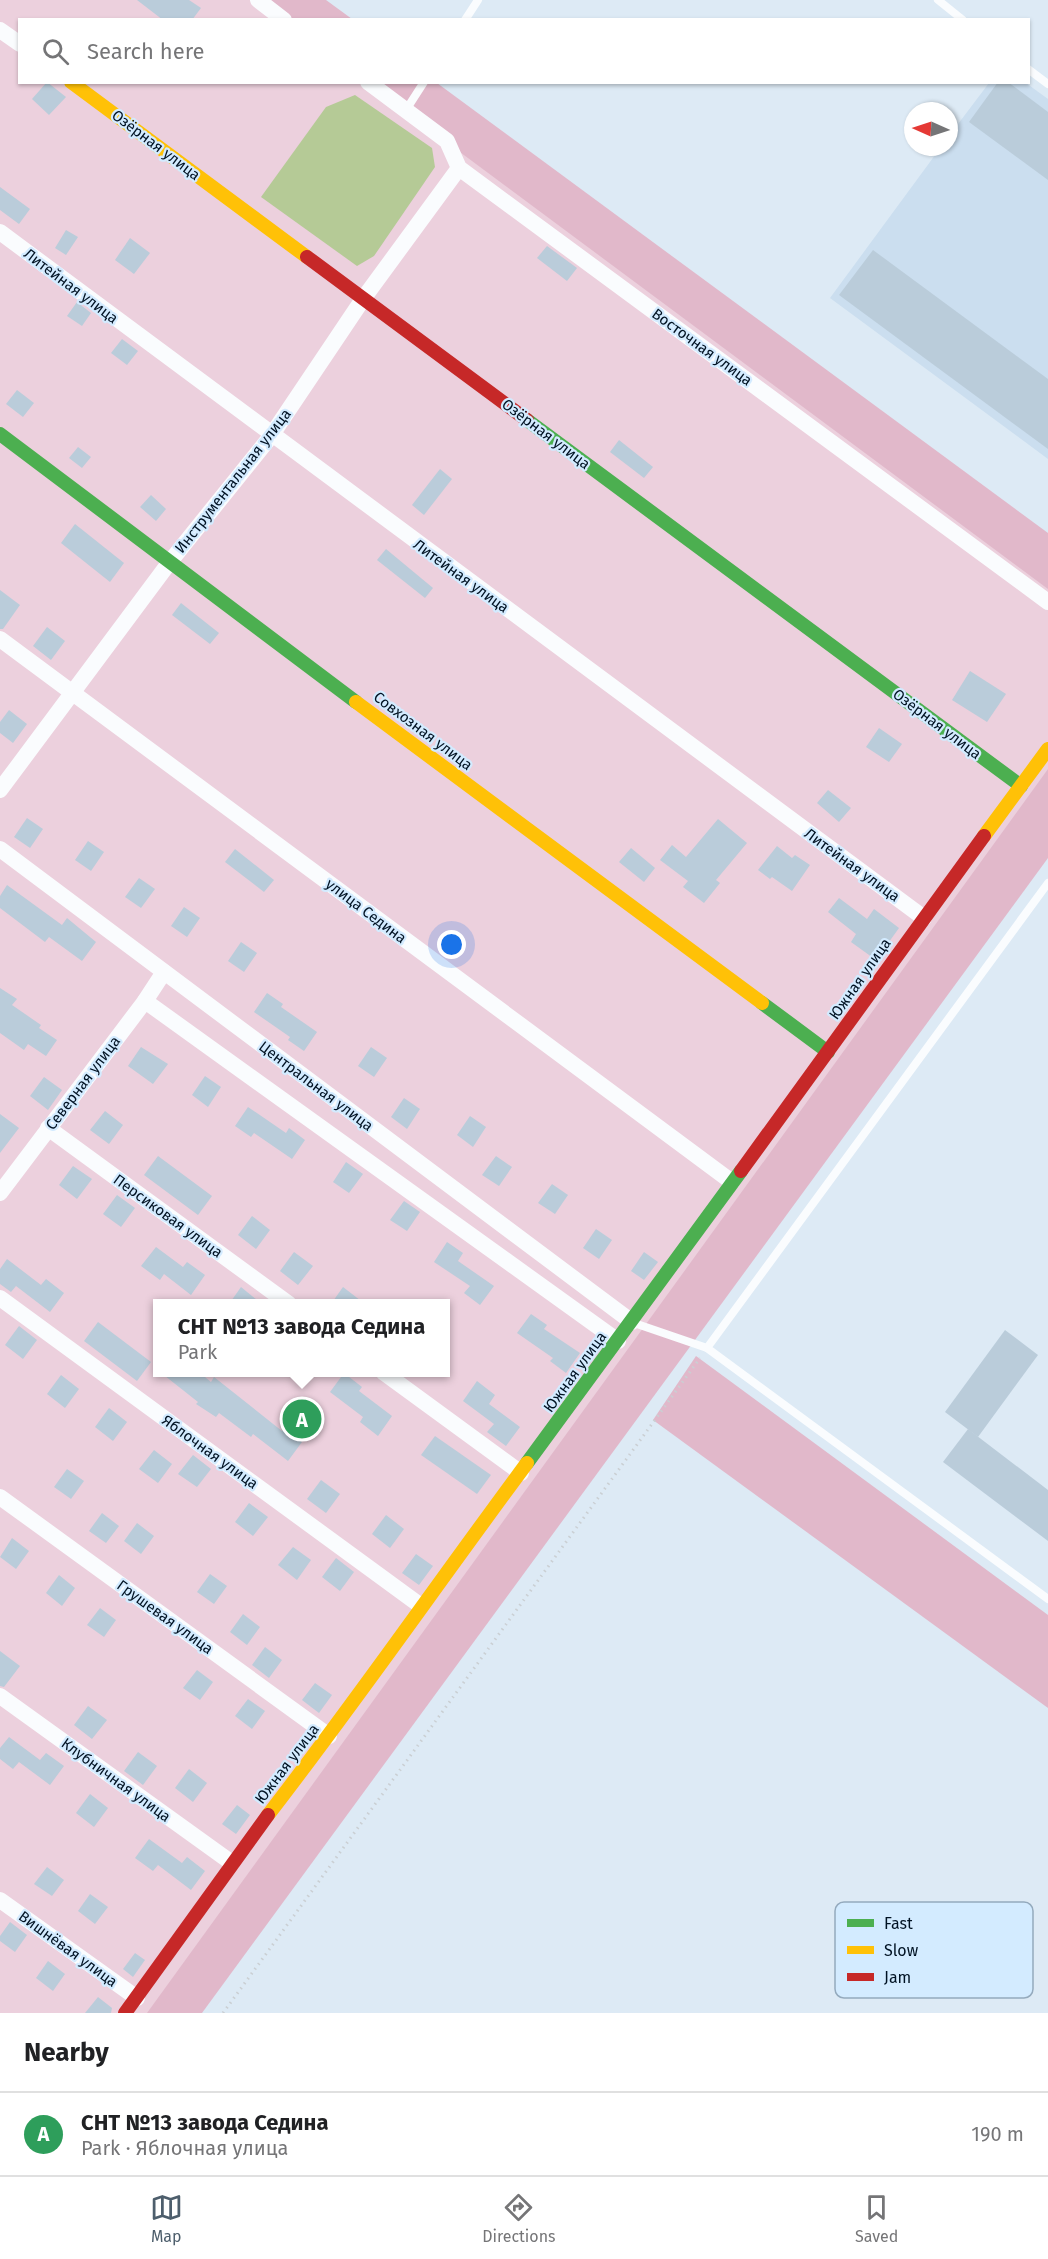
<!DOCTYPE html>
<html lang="en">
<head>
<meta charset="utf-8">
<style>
  body { margin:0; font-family:"Fira Sans",sans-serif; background:#f6f6f6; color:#202124 }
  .compass { position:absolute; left:904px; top:102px; width:54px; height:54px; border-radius:50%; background:#fff; box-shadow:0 2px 4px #0004; rotate:273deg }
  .you { position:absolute; left:452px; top:945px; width:21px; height:21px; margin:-15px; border:4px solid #fff; border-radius:50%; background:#1a73e8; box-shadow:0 0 0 9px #1a73e833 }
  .badge { display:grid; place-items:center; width:39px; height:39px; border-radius:50%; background:#4d5e6c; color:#fff; font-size:20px; font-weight:700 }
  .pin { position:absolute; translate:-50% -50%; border:3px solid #fff; box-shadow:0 2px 6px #0006 }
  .popup { position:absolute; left:153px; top:1299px; width:297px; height:78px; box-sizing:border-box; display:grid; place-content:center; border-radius:0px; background:#fff; filter:drop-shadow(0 2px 4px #0005); font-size:20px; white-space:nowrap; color:#757577 }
  .popup b { font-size:22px; color:#202124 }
  .popup::after { content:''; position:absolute; left:50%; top:100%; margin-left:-12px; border:12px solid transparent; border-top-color:#fff }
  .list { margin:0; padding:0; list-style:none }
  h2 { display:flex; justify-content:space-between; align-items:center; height:78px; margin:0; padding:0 24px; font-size:26px }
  h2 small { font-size:20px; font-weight:400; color:#757577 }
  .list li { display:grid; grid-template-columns:39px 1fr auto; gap:18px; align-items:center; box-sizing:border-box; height:84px; padding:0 24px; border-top:2px solid #e0e0e0 }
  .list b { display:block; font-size:22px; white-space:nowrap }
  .list p { margin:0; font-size:20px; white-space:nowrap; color:#757577 }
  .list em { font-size:20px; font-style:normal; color:#757577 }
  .icon { flex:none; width:33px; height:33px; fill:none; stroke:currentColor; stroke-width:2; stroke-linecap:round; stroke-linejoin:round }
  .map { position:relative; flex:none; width:1048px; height:2013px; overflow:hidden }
  .search { position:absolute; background:#fff; box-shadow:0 2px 4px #0004; left:18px; right:18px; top:18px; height:66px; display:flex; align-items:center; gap:15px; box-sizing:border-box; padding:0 21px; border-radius:0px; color:#757577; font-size:22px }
  .sheet { height:162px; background:#fff }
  nav { display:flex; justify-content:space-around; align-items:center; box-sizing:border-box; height:84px; border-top:2px solid #e0e0e0; background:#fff; font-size:16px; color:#757577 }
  nav a { display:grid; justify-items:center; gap:3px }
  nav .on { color:#4d5e6c }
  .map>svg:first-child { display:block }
  .built { fill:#cbdeef }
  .green { fill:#ecd0dd; fill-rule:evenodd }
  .forest { fill:#e1b8ca }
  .water { fill:#b5ca96 }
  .building { fill:#baccda }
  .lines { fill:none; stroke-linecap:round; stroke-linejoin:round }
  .path { stroke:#cacfd3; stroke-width:3; stroke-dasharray:1.5 4.5; stroke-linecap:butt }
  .lane { stroke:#fafcfe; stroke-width:8 }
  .street { stroke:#fafcfe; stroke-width:16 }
  .fast { stroke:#4caf50; stroke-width:14 }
  .slow { stroke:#ffc107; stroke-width:14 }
  .jam { stroke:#c62828; stroke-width:14 }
  .labels { text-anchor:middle; stroke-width:4.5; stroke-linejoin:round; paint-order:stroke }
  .street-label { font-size:15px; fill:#001223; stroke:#d3ebff }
  .key { fill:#d3ebff; stroke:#94aabd; stroke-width:1.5 }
  .key-label { font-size:16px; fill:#001223 }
</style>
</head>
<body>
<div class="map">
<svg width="1048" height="2013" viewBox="0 0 1048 2013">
  <rect width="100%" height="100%" fill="#ddeaf5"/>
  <polygon class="built" points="989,83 1026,83 1048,99 1048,459 830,298 941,147 949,147 949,136"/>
  <path class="green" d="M0 0H311L337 19 20 20V82L423 83 1048 543V824L158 2013H0ZM158 1304H446V1372H158Z"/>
  <g class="forest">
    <polygon points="256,0 326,0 352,19 283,19"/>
    <polygon points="367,83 437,83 1048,533 1048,589"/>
    <polygon points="1048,769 1048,858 202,2013 147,2013"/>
    <polygon points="696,1356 1048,1615 1048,1708 653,1420"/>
  </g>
  <polygon class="water" points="355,95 432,148 435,167 374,256 357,266 261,197 326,107"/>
  <g class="building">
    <polygon points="137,0 189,0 201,8 192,20 163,20"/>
    <polygon points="47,82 66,97 49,115 32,99"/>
    <polygon points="998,82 1008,82 1048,112 1048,180 969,122"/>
    <polygon points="0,187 30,209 19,224 0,210"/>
    <polygon points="66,230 78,237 66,255 55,248"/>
    <polygon points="130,238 150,253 134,274 115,260"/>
    <polygon points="547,246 577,268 567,281 537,258"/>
    <polygon points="873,250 1048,379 1048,449 839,295"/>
    <polygon points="77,302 91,313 82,326 67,316"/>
    <polygon points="122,339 138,351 127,365 111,353"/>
    <polygon points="17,390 34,403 23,417 6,404"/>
    <polygon points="619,440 653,467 644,478 610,452"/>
    <polygon points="78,447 91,457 82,468 69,458"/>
    <polygon points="440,469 452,479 424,515 412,505"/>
    <polygon points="151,495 166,509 156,521 140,507"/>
    <polygon points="75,524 124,563 110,582 61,543"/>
    <polygon points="386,549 433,588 425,598 377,560"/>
    <polygon points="0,590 20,605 3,629 0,629"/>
    <polygon points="181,603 219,633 210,644 172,615"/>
    <polygon points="47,627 65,641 51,660 33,646"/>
    <polygon points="970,671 1006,694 987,722 952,700"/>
    <polygon points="9,710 27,724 13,743 0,733 0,722"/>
    <polygon points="879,728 902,744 889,762 866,747"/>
    <polygon points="828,790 851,808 839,822 817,803"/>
    <polygon points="27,818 43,829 30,848 14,837"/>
    <polygon points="718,819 747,843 716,880 720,883 704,903 683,887 688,881 660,860 672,845 686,857"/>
    <polygon points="88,841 104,852 91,871 75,860"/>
    <polygon points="777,846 792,858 795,855 810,865 792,891 772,877 770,879 758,870"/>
    <polygon points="631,848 655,868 644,882 619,862"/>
    <polygon points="235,849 274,880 264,892 225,862"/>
    <polygon points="139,878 155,889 141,908 125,897"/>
    <polygon points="7,885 62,925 67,918 96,942 82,961 49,937 45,942 0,908 0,896"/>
    <polygon points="839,898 867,919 874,909 899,928 876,960 851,942 856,934 828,912"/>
    <polygon points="184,907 200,918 187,937 171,926"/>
    <polygon points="241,942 257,953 244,972 228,961"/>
    <polygon points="0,988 17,999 12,1005 41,1025 39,1028 57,1040 46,1056 28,1044 24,1050 0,1033"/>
    <polygon points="267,993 283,1004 281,1007 317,1032 304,1051 288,1040 290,1037 254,1012"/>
    <polygon points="141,1047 168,1064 153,1084 128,1066"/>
    <polygon points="371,1047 387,1058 374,1077 358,1066"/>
    <polygon points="205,1076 221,1087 208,1107 192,1095"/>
    <polygon points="44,1077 62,1090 48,1110 30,1096"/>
    <polygon points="404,1098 420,1109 407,1129 391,1117"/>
    <polygon points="248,1107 286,1133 289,1128 305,1140 292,1159 254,1133 251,1137 235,1126"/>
    <polygon points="105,1111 123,1125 109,1144 90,1130"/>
    <polygon points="0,1114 19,1128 0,1153"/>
    <polygon points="470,1116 486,1127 473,1147 457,1135"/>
    <polygon points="158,1156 212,1196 198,1215 144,1175"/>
    <polygon points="496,1156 512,1167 499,1186 482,1175"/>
    <polygon points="346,1162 363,1174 349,1193 333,1182"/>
    <polygon points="73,1166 92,1179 77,1199 59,1185"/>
    <polygon points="552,1184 568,1195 555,1214 538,1203"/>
    <polygon points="117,1195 135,1208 121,1227 103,1214"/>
    <polygon points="404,1201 420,1212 407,1231 390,1220"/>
    <polygon points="252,1216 270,1230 256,1249 238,1235"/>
    <polygon points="596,1229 612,1240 599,1259 583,1248"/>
    <polygon points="447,1242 463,1253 458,1261 494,1286 480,1305 464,1293 470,1286 434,1262"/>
    <polygon points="156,1247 183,1267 187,1262 205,1275 191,1295 164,1274 160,1280 141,1266"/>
    <polygon points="294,1252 313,1266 298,1285 280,1271"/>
    <polygon points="644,1252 658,1262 644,1280 631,1271"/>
    <polygon points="7,1259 41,1285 46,1279 64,1293 50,1312 16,1286 11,1292 0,1284 0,1269"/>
    <polygon points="241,1287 262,1304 229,1304"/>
    <polygon points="343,1287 365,1304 331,1304"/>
    <polygon points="531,1314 547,1325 544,1329 580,1353 566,1373 550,1361 553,1358 517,1333"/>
    <polygon points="98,1322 151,1362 137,1381 84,1341"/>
    <polygon points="19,1326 37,1340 23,1359 5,1345"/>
    <polygon points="1005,1330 1038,1355 978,1437 945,1412"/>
    <polygon points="160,1372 199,1372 211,1382 214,1377 282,1431 284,1428 302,1442 288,1461 253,1434 251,1437 219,1413 216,1417 196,1404 198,1402"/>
    <polygon points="344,1373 362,1387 359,1391 392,1416 378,1436 360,1422 363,1417 330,1392"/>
    <polygon points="61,1375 79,1389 65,1408 47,1394"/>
    <polygon points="477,1381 495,1395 489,1404 520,1427 506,1446 487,1432 494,1424 463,1401"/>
    <polygon points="109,1408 127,1422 113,1441 95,1427"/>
    <polygon points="968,1429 1048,1490 1048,1541 943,1462"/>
    <polygon points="435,1436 491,1475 477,1494 421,1455"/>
    <polygon points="154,1450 172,1464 158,1483 139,1469"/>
    <polygon points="193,1455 211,1469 197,1487 178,1474"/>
    <polygon points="67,1469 84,1481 71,1499 54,1487"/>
    <polygon points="321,1480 340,1494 326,1513 307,1499"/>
    <polygon points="249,1503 268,1517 253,1536 235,1522"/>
    <polygon points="102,1513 119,1526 106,1543 89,1531"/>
    <polygon points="386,1515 404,1529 390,1548 372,1534"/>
    <polygon points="137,1523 154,1536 141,1554 124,1541"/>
    <polygon points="12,1538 29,1551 16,1569 0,1557"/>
    <polygon points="293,1547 311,1560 297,1580 278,1565"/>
    <polygon points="416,1554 433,1566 419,1585 402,1573"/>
    <polygon points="336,1558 354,1572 340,1591 322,1577"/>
    <polygon points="210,1574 227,1586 214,1604 197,1592"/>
    <polygon points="59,1575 75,1588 62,1606 46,1593"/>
    <polygon points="100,1608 116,1620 104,1637 87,1625"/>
    <polygon points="243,1614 260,1627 247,1645 230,1632"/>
    <polygon points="265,1647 282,1660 269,1678 252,1665"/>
    <polygon points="0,1651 20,1666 4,1687 0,1686"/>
    <polygon points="197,1670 213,1682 200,1700 183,1688"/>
    <polygon points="315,1683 332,1695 319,1713 302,1700"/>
    <polygon points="248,1699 265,1711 252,1729 235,1716"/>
    <polygon points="88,1706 107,1720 92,1739 74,1725"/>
    <polygon points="9,1737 40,1760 46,1753 64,1766 50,1785 19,1762 13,1769 0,1759 0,1748"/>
    <polygon points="138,1752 157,1766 143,1785 124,1771"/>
    <polygon points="189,1769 207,1783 193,1802 175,1788"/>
    <polygon points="90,1794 108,1808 94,1827 76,1813"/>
    <polygon points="237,1805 250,1815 236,1834 222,1824"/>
    <polygon points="149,1839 182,1863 187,1857 205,1871 191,1890 158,1865 153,1871 135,1858"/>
    <polygon points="47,1867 64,1880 52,1896 34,1884"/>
    <polygon points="90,1894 108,1907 95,1924 78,1911"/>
    <polygon points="10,1922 27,1935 15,1952 0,1941 0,1936"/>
    <polygon points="135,1953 145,1960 133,1977 123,1969"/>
    <polygon points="48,1961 65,1974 53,1991 36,1978"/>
    <polygon points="98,1997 112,2008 111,2013 85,2013"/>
  </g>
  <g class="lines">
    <polyline class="path" points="223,2013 700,1358"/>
    <g class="lane">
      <polyline points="938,0 963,20"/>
      <polyline points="465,20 478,0"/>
      <polyline points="1028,69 1048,84"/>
      <polyline points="406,110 424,82"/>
      <polyline points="1048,883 707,1348 1048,1599"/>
      <polyline points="634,1323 707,1348"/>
    </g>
    <g class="street">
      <polyline points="258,0 284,20"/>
      <polyline points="0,30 20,44"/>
      <polyline points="368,82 447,141 459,168 1048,602"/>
      <polyline points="0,232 924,918"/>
      <polyline points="0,639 732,1182"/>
      <polyline points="0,790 169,563 271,436 363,299 459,168"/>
      <polyline points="0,849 632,1322"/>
      <polyline points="145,1001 618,1341"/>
      <polyline points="48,1128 289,1304"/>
      <polyline points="0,1193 145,1001 164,972"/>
      <polyline points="0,1298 421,1606"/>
      <polyline points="383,1372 521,1473"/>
      <polyline points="0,1497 329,1736"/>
      <polyline points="0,1696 232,1863"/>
      <polyline points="0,1900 137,1998"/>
    </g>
    <g class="fast">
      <polyline points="527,420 1021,786"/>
      <polyline points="0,434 356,702"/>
      <polyline points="762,1003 828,1052"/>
      <polyline points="527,1463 741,1171"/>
    </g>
    <g class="slow">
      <polyline points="71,82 307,257"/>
      <polyline points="356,702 762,1003"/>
      <polyline points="984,836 1048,749"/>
      <path d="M268 1815C357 1700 440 1580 527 1463"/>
    </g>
    <g class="jam">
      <polyline points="307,257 527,420"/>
      <polyline points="741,1171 984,836"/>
      <polyline points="125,2013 268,1815"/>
    </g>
  </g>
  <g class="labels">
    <g class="street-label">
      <text transform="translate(156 145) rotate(37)" y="5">Озёрная улица</text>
      <text transform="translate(71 286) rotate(37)" y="5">Литейная улица</text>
      <text transform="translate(702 347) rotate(36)" y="5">Восточная улица</text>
      <text transform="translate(546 434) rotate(37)" y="5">Озёрная улица</text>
      <text transform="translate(233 481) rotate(-52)" y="5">Инструментальная улица</text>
      <text transform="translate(461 576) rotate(36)" y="5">Литейная улица</text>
      <text transform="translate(937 724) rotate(37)" y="5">Озёрная улица</text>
      <text transform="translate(423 731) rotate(37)" y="5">Совхозная улица</text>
      <text transform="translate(852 865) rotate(36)" y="5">Литейная улица</text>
      <text transform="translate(366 911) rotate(37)" y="5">улица Седина</text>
      <text transform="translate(860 979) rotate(-55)" y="5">Южная улица</text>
      <text transform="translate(83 1083) rotate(-53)" y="5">Северная улица</text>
      <text transform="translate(316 1086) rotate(37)" y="5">Центральная улица</text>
      <text transform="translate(168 1216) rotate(36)" y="5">Персиковая улица</text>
      <text transform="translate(575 1372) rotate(-54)" y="5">Южная улица</text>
      <text transform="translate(210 1452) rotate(36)" y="5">Яблочная улица</text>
      <text transform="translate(165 1617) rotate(36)" y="5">Грушевая улица</text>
      <text transform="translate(287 1764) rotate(-53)" y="5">Южная улица</text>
      <text transform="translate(116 1780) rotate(36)" y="5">Клубничная улица</text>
      <text transform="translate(68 1949) rotate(36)" y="5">Вишнёвая улица</text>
    </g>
  </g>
  <rect x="835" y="1902" width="198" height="96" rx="9" class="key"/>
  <rect x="847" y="1919" width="27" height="8" fill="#4caf50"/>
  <rect x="847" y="1946" width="27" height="8" fill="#ffc107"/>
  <rect x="847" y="1973" width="27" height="8" fill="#c62828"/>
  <g class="key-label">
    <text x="884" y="1929">Fast</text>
    <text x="884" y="1956">Slow</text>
    <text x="884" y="1983">Jam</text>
  </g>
</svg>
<svg class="compass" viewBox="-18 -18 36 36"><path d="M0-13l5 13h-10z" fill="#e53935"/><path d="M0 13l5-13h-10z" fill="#757577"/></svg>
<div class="you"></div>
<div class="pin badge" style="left:302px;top:1419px;background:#2e9e5b">A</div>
<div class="popup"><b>СНТ №13 завода Седина</b>Park</div>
<div class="search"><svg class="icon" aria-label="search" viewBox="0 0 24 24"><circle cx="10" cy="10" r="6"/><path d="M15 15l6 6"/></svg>Search here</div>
</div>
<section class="sheet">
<h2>Nearby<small></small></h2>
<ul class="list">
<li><span class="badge" style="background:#2e9e5b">A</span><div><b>СНТ №13 завода Седина</b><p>Park · Яблочная улица</p></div><em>190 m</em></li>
</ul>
</section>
<nav>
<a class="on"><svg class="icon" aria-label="map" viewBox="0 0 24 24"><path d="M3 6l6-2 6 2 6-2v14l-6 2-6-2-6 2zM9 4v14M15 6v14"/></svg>Map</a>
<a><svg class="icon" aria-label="directions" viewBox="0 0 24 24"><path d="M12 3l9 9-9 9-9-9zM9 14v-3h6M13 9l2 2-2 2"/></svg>Directions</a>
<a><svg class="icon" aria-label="saved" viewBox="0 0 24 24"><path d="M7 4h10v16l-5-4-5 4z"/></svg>Saved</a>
</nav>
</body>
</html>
